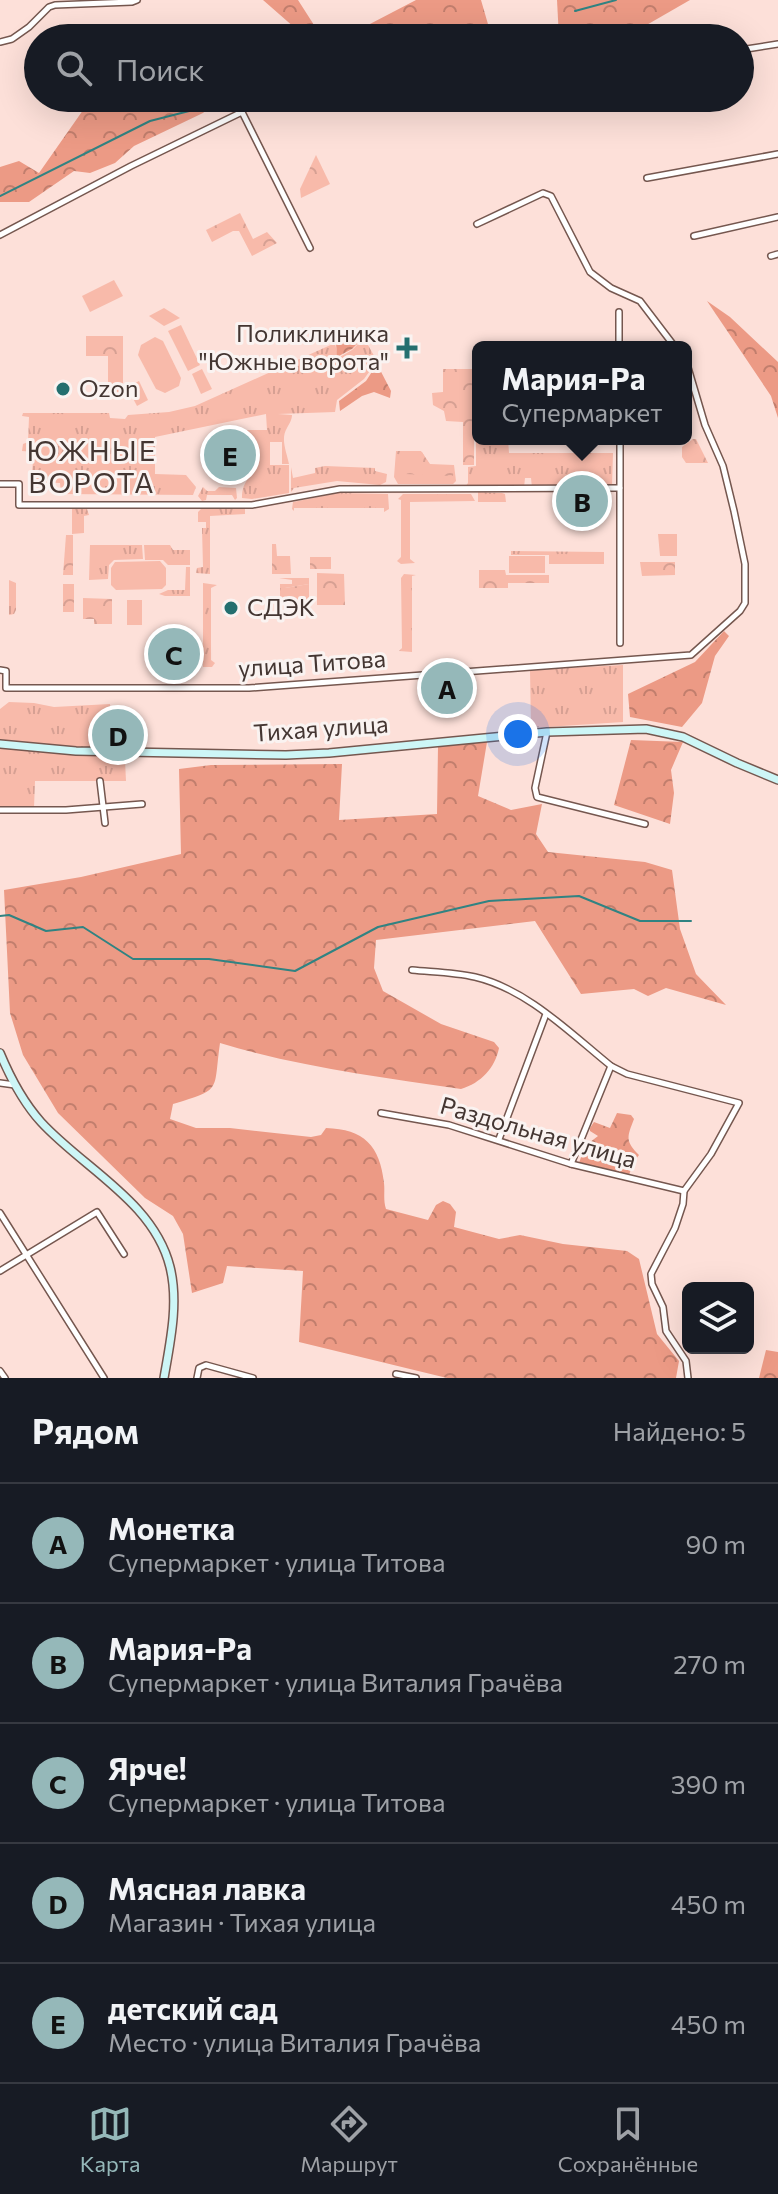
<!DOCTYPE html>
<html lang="ru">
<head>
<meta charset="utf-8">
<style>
  body { margin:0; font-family:Commissioner,sans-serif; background:#242831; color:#f1f3f6 }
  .controls { position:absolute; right:24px; bottom:24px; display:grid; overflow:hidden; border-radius:12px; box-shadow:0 8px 32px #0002 }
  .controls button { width:72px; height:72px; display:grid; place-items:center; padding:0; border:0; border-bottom:2px solid #363941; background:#171b24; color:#f1f3f6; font:40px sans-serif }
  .you { position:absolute; left:518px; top:734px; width:28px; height:28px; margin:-20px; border:6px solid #fff; border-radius:50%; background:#1a73e8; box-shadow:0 0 0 12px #1a73e833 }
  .badge { display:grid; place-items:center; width:52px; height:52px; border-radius:50%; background:#95b8b9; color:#111; font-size:26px; font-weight:700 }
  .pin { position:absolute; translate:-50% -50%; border:4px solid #fff; box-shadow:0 2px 8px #0006 }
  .popup { position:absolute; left:472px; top:341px; width:220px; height:104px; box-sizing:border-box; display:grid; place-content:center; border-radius:12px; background:#171b24; filter:drop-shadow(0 2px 6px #0005); font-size:26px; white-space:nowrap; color:#9ea1a6 }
  .popup b { font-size:30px; color:#f1f3f6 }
  .popup::after { content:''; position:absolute; left:50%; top:100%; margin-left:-16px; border:16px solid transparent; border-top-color:#171b24 }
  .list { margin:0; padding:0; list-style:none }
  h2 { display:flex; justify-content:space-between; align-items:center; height:104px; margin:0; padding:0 32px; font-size:34px }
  h2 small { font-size:26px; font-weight:400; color:#9ea1a6 }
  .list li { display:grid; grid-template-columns:52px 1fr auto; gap:24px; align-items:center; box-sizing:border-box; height:120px; padding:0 32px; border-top:2px solid #363941 }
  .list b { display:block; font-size:30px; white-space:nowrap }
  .list p { margin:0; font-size:26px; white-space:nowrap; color:#9ea1a6 }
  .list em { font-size:26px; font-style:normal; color:#9ea1a6 }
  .icon { flex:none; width:44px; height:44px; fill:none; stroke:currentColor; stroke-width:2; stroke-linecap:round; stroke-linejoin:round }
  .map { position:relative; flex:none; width:778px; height:1378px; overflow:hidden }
  .search { position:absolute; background:#171b24; box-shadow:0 8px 32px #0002; left:24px; right:24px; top:24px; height:88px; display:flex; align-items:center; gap:20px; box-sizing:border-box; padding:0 28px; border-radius:44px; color:#9ea1a6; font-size:30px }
  .sheet { height:704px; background:#171b24 }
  nav { display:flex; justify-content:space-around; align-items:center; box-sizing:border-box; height:112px; border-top:2px solid #363941; background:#171b24; font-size:22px; color:#9ea1a6 }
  nav a { display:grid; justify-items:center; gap:4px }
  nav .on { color:#95b8b9 }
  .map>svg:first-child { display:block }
  .grass { fill:url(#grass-tufts) }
  .forest { fill:url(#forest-crowns) }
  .park { fill:url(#park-crowns) }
  .pitch { fill:#f8baaa }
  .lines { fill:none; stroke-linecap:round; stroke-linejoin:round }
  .stream { stroke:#308382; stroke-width:2 }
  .street-casing { stroke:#75574f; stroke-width:8 }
  .secondary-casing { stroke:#75574f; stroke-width:10 }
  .street { stroke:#fff; stroke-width:5 }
  .secondary { stroke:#cdf6f6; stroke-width:7 }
  .poi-dot { fill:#246f6f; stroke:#faf3f1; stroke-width:3 }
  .labels { text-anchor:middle; stroke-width:6; stroke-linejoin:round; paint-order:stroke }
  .poi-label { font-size:24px; fill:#443632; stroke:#faf3f1; text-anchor:start }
  .street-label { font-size:24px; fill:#443632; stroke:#faf3f1 }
  .quarter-label { font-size:28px; letter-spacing:2px; fill:#443632; stroke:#faf3f1 }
</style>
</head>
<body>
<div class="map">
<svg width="778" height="1378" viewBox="0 0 778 1378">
  <defs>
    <pattern id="grass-tufts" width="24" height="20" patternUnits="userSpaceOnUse" patternTransform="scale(2)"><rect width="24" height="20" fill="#f8baaa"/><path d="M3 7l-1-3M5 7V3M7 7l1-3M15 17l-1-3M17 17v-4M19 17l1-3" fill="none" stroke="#d6a093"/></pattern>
    <pattern id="forest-crowns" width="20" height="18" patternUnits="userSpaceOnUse" patternTransform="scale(2)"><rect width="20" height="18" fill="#ec9a85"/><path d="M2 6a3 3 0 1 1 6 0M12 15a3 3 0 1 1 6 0" fill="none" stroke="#c17e6d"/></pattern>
    <pattern id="park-crowns" width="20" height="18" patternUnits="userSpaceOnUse" patternTransform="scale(2)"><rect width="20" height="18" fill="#f8baaa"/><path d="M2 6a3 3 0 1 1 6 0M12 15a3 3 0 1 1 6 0" fill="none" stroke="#d6a093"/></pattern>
  </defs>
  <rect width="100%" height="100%" fill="#fde0d9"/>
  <g class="grass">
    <path d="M364 338 377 361 364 379 337 400 335 412 278 414 292 415C292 420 289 424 287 428 280 439 287 453 289 464H282V442H270V465H289V493L252 499 242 498C242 482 249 481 253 468 256 455 251 442 245 430H267L266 414 155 437V474L186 475 196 487 193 495 61 494 60 483 31 482 34 452 22 451 23 444 28 442 29 417 22 416 23 413H109L110 418 125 419 128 415 169 412 195 406 335 343 338 358 352 350Z"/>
    <polygon points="476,406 478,439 508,439 509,453 613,453 612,487 532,488 531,478 525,478 524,488 465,487 468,483 468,467 476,466"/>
    <polygon points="396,451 421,451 430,464 454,465 456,481 453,484 398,484 394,477"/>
    <polygon points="325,466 375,468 375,471 387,474 386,482 380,485 337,481 294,488 291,492 291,467 293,478 315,473 315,468"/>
    <polygon points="203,487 207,491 215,491 219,487 236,488 237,498 235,500 232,495 207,495 206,500 202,501 198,496"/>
    <polygon points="478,492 502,493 505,494 506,502 478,502"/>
    <polygon points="338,493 388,494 389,509 384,512 384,508 294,508 294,511 292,509 293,502"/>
    <polygon points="403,494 471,494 475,501 410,502 410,559 415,563 401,564 397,561 401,557 401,500 398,499"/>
    <polygon points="72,509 87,509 89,515 84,516 84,533 72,534"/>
    <polygon points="201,509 245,509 245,514 210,516 210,574 196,573 197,568 203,567 202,528 206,528 206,522 198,522 198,512"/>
    <polygon points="90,545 142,545 143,559 114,560 109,565 108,579 89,580"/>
    <polygon points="144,545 170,545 173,550 190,550 190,565 168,565 163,560 145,560"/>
    <polygon points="511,551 604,552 604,564 549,564 549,555 511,555"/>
    <polygon points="186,567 190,567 190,596 165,596 159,594 168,590 185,590"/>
    <polygon points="404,574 416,575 412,576 412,652 399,651 402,648 401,578"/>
    <polygon points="309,578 309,584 285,588 285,602 280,607 280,584 292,584 292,580 279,578"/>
    <polygon points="9,580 16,583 16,610 14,614 9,615"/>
    <polygon points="203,583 217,585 211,588 211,660 215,663 212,667 203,667"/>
    <polygon points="623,665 623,722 531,728 530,670"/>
    <polygon points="9,702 34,703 54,707 110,704 110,759 125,760 126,781 35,781 34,808 0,809 0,709"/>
  </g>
  <g class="forest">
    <polygon points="263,0 298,0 314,25 368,25 416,0 481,0 492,38 294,38 295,28"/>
    <polygon points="557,0 690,0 624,38 559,38"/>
    <polygon points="255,25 268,38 219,38"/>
    <polygon points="120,98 219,98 203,113 134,146 115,163 90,173 74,171 29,202 0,202 0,167 19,161 39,173 88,103 114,104"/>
    <polygon points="562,98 615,98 615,109 564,104"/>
    <polygon points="707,301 730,317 778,362 778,418 771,396"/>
    <polygon points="340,335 364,337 352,349 337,357 336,343"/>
    <polygon points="377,364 391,391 390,398 374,392 362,396 340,411 339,401 366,381"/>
    <polygon points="724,631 729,636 715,656 702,703 682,727 630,717 628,694 695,662"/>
    <polygon points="631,740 683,742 671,770 674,793 670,824 614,805"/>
    <path d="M487 742 478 796 511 810 542 804 536 834 548 852 645 862 672 870 680 929 696 974 726 1005 666 988 648 996 634 989 581 994 535 921 376 940 374 968 383 991 441 1024 494 1042 499 1048C495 1068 481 1083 461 1089 380 1077 299 1067 220 1043 213 1092 223 1089 173 1104L170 1119 196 1128H230L311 1137 321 1135 326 1128C364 1129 380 1146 384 1183 385 1192 383 1200 386 1209L428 1220 436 1205 443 1201 450 1204 456 1212 454 1227 499 1239 520 1235 563 1244 627 1251 639 1259 657 1334 679 1361 676 1378H447L299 1342 303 1271 227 1266 223 1283 192 1293 183 1234 173 1216 145 1198 58 1113 23 1055 10 1013 4 890 81 877 181 854 179 769 211 765 342 764 339 820 437 814 438 746Z"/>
    <path d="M617 1113 631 1115 634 1119C627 1137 625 1141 639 1155L633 1163 629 1175 579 1163 585 1146 598 1136 590 1131V1128L594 1122 610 1128Z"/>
    <polygon points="766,1350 778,1352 778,1378 759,1378"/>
  </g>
  <g class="park">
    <polygon points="316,155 330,184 301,198 300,189"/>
    <polygon points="240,213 253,239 267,232 277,243 252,256 239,231 233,231 212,242 206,230"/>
    <polygon points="86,336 123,336 123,398 108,398 108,356 86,356"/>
    <polygon points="443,369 474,369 474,465 463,465 463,422 446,421 444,411 433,405 432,393 443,392"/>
    <polygon points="693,439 696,439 708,463 686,463 682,457 682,447"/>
    <polygon points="405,452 422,452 430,465 454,465 453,476 405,474"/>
    <polygon points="658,534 677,534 677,556 660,556"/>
    <polygon points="66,535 73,535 73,575 63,575"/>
    <polygon points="272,544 276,544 277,556 290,556 291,574 272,574"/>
    <rect x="310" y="557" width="21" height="12"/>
    <polygon points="640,562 675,562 675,575 642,576"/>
    <polygon points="479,570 505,570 506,575 549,575 549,583 508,583 508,588 479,588"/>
    <polygon points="317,573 344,574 345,605 317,605"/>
    <rect x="63" y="584" width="11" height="28"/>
    <polygon points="309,584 309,604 285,603 285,588"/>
    <polygon points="83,598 112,599 112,624 94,624 94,619 83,619"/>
  </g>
  <g class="pitch">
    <polygon points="114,280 123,296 90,312 82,296"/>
    <polygon points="164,308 180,318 164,326 149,316"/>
    <polygon points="181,325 200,365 188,371 168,331"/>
    <polygon points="155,337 163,341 181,378 179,386 165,393 156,389 138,355 141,345"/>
    <polygon points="202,369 212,389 201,394 192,374"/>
    <polygon points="139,381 148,400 137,406 127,387"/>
    <rect x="509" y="556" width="36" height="17"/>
    <polygon points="160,561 166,568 166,585 162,589 116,590 111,585 111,568 115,562"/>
    <rect x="127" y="600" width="15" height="25"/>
  </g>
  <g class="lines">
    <g class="stream">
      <polyline points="575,11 616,0"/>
      <polyline points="0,196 150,121 240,98"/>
      <polyline points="0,916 9,915 46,931 83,927 133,959 209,959 295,971 378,927 489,901 579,896 640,921 691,921"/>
    </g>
    <g class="street-casing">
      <g id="street">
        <polyline points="0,42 12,39 29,27 49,7 55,5 132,2 137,0"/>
        <polyline points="740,50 778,44"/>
        <polyline points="647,178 778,154"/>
        <polyline points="477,224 543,193 551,196 590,272 611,288 640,301 675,347"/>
        <polyline points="0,235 131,166 242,112 310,248"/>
        <polyline points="694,236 778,217"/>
        <polyline points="771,256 778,254"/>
        <polyline points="619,312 619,347"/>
        <polyline points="0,484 19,484 19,505 252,505 340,489 620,488"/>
        <polyline points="620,643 620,439"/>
        <polyline points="0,670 6,671 6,688 249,688 691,655 740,611 745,603 745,564 734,511 723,466 705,425 686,361"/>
        <polyline points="547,732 535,788 537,797 645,824"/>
        <polyline points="100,781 105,823"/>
        <polyline points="0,810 66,810 142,804"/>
        <path d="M412 970C432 972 454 972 475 977 527 989 570 1033 611 1066L627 1074 739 1103 711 1154 684 1191 683 1204 675 1228 651 1274 652 1284 663 1307 666 1331 686 1361 688 1378"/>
        <polyline points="0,1083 15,1085"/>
        <polyline points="381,1113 449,1125 571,1164 684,1191"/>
        <polyline points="499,1139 546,1014"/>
        <polyline points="571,1164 611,1066"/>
        <polyline points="0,1213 104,1378"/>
        <polyline points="0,1271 97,1212 124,1254"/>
        <polyline points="0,1371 5,1378"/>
        <polyline points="396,1374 416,1378"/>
        <polyline points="197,1378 199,1368 206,1365 253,1378"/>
      </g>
    </g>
    <g class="secondary-casing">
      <g id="secondary">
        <polyline points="0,744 76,751 286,755 329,753 547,732 646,729 683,737 737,763 778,780"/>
        <path d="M0 1053C10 1077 23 1102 41 1122 83 1168 154 1202 170 1267 179 1303 170 1343 164 1378"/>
      </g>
    </g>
    <use href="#street" class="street"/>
    <use href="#secondary" class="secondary"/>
  </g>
  <g class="poi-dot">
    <path d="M403 336h8v8h8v8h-8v8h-8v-8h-8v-8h8z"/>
    <circle cx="63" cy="389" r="8"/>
    <circle cx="231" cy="608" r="8"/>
  </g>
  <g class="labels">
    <g class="poi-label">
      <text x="389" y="342" text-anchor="end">Поликлиника<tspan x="389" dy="28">"Южные ворота"</tspan></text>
      <text x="79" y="397">Ozon</text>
      <text x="247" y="616">СДЭК</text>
    </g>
    <g class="street-label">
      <text transform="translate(312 664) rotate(-4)" y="8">улица Титова</text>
      <text transform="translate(321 729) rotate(-4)" y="8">Тихая улица</text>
      <text transform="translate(538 1133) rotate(16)" y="8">Раздольная улица</text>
    </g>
    <g class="quarter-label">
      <text x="92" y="461">ЮЖНЫЕ<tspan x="92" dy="32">ВОРОТА</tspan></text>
    </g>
  </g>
</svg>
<div class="controls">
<button><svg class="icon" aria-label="layers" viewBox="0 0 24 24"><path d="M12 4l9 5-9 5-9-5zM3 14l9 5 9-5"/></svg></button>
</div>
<div class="you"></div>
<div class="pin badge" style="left:447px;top:688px">A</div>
<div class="pin badge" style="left:582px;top:501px">B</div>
<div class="popup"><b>Мария-Ра</b>Супермаркет</div>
<div class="pin badge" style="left:174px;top:654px">C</div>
<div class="pin badge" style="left:118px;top:735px">D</div>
<div class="pin badge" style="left:230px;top:455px">E</div>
<div class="search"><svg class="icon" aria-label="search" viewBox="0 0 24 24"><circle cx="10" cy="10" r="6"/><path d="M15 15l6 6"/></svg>Поиск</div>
</div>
<section class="sheet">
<h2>Рядом<small>Найдено: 5</small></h2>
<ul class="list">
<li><span class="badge">A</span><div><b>Монетка</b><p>Супермаркет · улица Титова</p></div><em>90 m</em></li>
<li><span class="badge">B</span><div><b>Мария-Ра</b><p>Супермаркет · улица Виталия Грачёва</p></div><em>270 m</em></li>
<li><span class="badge">C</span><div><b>Ярче!</b><p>Супермаркет · улица Титова</p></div><em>390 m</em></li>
<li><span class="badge">D</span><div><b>Мясная лавка</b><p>Магазин · Тихая улица</p></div><em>450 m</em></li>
<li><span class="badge">E</span><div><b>детский сад</b><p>Место · улица Виталия Грачёва</p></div><em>450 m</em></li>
</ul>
</section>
<nav>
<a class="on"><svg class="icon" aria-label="map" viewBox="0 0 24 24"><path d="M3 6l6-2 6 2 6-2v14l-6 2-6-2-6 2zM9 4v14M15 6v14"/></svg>Карта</a>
<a><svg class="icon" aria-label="directions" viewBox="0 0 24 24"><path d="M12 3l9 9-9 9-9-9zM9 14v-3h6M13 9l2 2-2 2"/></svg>Маршрут</a>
<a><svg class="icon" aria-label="saved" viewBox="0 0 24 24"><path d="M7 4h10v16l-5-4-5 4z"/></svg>Сохранённые</a>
</nav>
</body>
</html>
